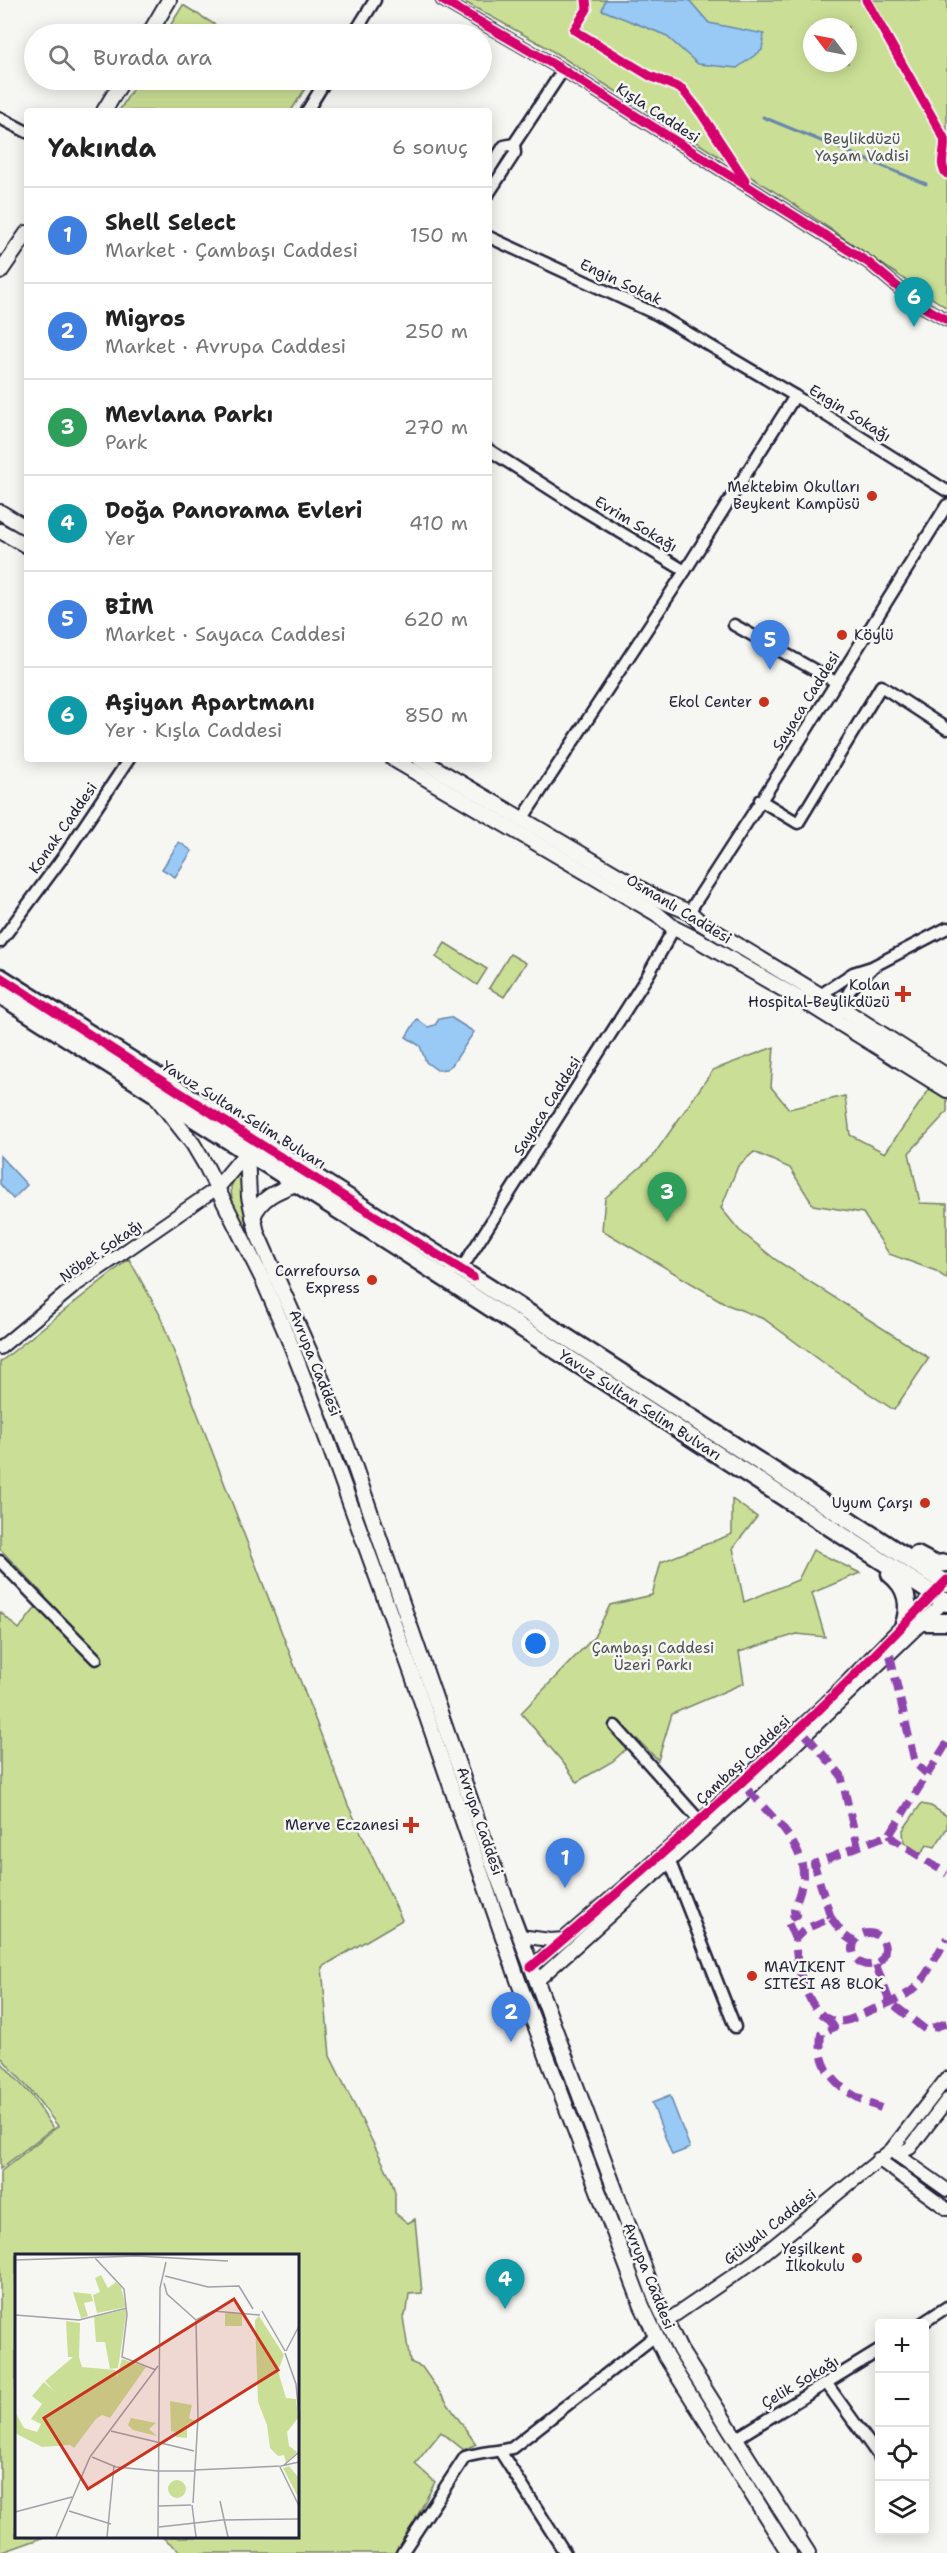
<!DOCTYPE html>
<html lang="tr">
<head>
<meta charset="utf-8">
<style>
  body { margin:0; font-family:"Shantell Sans",sans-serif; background:#f6f6f6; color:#222 }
  .controls { position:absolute; right:18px; bottom:18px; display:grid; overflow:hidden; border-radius:6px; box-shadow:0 3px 15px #0003 }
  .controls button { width:54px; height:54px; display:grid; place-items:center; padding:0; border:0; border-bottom:2px solid #e0e0e0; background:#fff; color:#222; font:30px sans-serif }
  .compass { position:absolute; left:803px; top:18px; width:54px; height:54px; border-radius:50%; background:#fff; box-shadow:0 3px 15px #0003; rotate:302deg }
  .you { position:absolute; left:536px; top:1644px; width:21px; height:21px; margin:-15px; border:4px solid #fff; border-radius:50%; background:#1a73e8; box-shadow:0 0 0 9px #1a73e833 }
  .badge { display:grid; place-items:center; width:39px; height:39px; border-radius:50%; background:#0f766e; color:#fff; font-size:20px; font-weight:700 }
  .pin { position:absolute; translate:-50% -50px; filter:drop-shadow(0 2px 3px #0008) }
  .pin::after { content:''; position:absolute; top:32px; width:21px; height:18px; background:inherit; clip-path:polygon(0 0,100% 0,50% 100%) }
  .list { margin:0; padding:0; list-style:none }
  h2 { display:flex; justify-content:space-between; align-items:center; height:78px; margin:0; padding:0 24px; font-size:26px }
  h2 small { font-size:20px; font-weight:400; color:#767676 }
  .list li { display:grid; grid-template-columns:39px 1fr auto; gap:18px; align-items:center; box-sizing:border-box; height:96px; padding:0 24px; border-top:2px solid #e0e0e0 }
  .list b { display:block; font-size:22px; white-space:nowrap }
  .list p { margin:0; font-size:20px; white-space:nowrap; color:#767676 }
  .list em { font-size:20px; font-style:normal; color:#767676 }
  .icon { flex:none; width:33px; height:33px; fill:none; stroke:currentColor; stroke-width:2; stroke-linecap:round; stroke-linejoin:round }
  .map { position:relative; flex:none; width:947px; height:2553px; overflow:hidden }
  .search { position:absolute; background:#fff; box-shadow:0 3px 15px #0003; left:24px; top:24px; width:468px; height:66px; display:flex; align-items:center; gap:15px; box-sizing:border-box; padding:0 21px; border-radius:33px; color:#767676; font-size:22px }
  .panel { position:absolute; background:#fff; box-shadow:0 3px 15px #0003; left:24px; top:108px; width:468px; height:654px; border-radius:6px }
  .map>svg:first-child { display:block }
  .green { fill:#cadf95; stroke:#768068; stroke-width:1.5; fill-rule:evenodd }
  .water { fill:#98caf5; stroke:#6987ab; stroke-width:1.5 }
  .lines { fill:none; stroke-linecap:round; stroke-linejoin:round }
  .stream { stroke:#6987ab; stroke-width:3 }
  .minor-casing { stroke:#22223b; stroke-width:15 }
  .tertiary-casing { stroke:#22223b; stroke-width:16 }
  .secondary-casing { stroke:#22223b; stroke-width:18 }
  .primary-casing { stroke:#22223b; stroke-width:21 }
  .minor { stroke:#f6f6f2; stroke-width:10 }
  .tertiary { stroke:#f6f6f2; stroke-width:12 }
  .secondary { stroke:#f6f6f2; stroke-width:14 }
  .primary { stroke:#f6f6f2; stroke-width:16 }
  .quiet { stroke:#8e44ad; stroke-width:8; stroke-dasharray:15 8; stroke-linecap:butt }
  .cycleway-casing { stroke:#f6f6f2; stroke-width:13 }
  .cycleway { stroke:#d6006c; stroke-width:9 }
  .poi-dot { fill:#c8321e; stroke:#f6f6f2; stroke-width:2 }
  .labels { text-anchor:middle; stroke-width:5; stroke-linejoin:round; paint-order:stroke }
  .street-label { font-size:15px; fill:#22223b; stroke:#f6f6f2 }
  .park-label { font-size:15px; fill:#4c5152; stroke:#f6f6f2 }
  .poi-label { font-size:15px; fill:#22223b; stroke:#f6f6f2; text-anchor:end }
  .inset-road { fill:none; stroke:#a1a1a9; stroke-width:1.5 }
  .view { fill:#c8321e; fill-opacity:0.15; stroke:#c8321e; stroke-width:3 }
  .inset-edge { fill:none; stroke:#22223b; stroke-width:3 }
</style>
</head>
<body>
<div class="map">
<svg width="947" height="2553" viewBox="0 0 947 2553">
  <rect width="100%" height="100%" fill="#f6f6f2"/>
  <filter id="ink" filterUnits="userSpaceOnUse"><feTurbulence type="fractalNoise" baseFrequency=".0167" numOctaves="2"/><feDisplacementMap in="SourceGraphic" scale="12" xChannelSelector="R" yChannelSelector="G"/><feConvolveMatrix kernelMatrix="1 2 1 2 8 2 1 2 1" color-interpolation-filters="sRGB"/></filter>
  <g filter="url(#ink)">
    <g class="green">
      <path d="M461 0H947V308L786 199 546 47ZM812 27H848V63H812Z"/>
      <polygon points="183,5 230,34 165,34"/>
      <polygon points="138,80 302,80 308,84 291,111 119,111"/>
      <polygon points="445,943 487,969 477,985 436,957"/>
      <polygon points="510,954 526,963 504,997 489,988"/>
      <polygon points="774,1047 771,1087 789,1109 845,1096 850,1135 885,1153 931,1087 947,1096 947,1112 909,1153 920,1203 947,1204 947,1279 936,1271 889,1254 863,1213 813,1205 790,1168 754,1152 738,1166 721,1208 739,1230 776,1260 929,1358 894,1410 828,1366 764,1319 728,1305 602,1230 605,1198 653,1156 713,1070"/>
      <path d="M239 1170 242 1174C236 1207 258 1243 270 1273L266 1275 232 1201 231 1187Z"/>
      <polygon points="129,1259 159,1313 348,1805 402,1920 322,1967 330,2056 391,2179 395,2192 395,2213 408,2223 415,2219 422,2293 409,2294 407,2311 403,2317 410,2362 422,2367 476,2444 464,2450 441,2432 415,2464 435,2482 398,2553 183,2553 162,2537 297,2536 297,2256 16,2256 16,2536 45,2537 0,2553 0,2172 58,2126 35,2096 0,2056 0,1612 19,1629 45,1596 0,1549 0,1362"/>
      <polygon points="732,1499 757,1517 733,1548 744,1602 798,1580 813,1550 860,1573 812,1593 825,1637 797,1634 739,1652 744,1683 672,1714 658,1760 637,1739 613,1761 577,1782 566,1766 521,1713 594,1637 610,1605 652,1595 661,1562 732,1534"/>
      <polygon points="921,1804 931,1806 947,1816 947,1828 935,1847 927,1845 921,1854 904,1842 903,1830"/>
      <polygon points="0,2061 32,2096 53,2128 0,2169"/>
    </g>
    <g class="water">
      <polygon points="605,0 689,0 709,23 764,34 762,50 737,68 698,64 665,35 602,10"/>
      <polygon points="179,842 192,851 175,877 162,869"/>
      <polygon points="450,1017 474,1032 452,1065 446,1069 437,1070 426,1062 420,1046 406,1037 417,1019 428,1027 435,1025 439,1019"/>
      <polygon points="0,1156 27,1185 13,1199 0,1184"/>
      <polygon points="670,2096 690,2148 672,2155 652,2103"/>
    </g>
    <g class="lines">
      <polyline class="stream" points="763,117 926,184"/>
      <g class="minor-casing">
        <g id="minor">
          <polyline points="442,0 563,70 869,263 918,304 947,320"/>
          <polyline points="354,34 375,0"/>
          <polyline points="307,111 326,80"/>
          <polyline points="0,118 27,132"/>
          <polyline points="489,170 504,146 514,144"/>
          <polyline points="489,193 515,153 514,144 563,70"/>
          <polyline points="489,237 658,315 795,396 947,491"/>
          <polyline points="489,450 580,508 685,571"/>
          <polyline points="734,625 836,682"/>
          <polyline points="760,800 798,823 881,686 947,729"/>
          <polyline points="523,818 685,571 795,396"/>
          <polyline points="689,912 799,742 947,505"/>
          <polyline points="0,942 66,853 129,759"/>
          <polyline points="816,998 853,973 872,967 947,928"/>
          <polyline points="838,1012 850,990 872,968"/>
          <polyline points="462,1268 648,975 674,928"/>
          <polyline points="0,1561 96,1659"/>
          <polyline points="615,1726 700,1821"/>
          <polyline points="670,1862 735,2027"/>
          <polyline points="921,2324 947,2307"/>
          <polyline points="827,2384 880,2458"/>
          <polyline points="735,2439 880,2350"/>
          <polyline points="500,2451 565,2553"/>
          <path d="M402 2553 465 2457C481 2452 496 2452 512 2448L655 2336"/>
        </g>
      </g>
      <g class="tertiary-casing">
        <g id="tertiary">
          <polyline points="0,1348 76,1285 217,1188"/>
          <polyline points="520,1936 550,1940 564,1939"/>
          <polyline points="531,1967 700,1821 825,1704 938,1589"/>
          <polyline points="537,1981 748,1790 947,1599"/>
          <polyline points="891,2150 902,2152 910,2148 947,2100"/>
          <polyline points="892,2151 947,2190"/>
          <polyline points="878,2159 947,2209"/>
          <polyline points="665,2322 756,2260 891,2150 947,2078"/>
        </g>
      </g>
      <g class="secondary-casing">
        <g id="secondary">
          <polyline points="149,34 169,0"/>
          <polyline points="104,111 123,80"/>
          <polyline points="0,272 27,233"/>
          <polyline points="0,512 27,528"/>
          <polyline points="0,531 27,546"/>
          <polyline points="393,759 657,914 674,928 696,939 812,1006 947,1090"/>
          <polyline points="420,759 658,899 689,912 701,923 840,1007 947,1076"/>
          <polyline points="157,1098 193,1144 206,1166 263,1280 291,1345 317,1412 411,1671 519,1983 642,2306 666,2357 789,2553"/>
          <polyline points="247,1152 249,1197 257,1233 320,1375 352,1459 491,1859 658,2304 680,2350 808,2553"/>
          <polyline points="217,1188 247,1152"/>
          <path d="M253 1217C261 1197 277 1191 296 1184"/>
        </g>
      </g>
      <g class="primary-casing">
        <g id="primary">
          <path d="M0 977C317 1177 633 1378 947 1584"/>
          <polyline points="0,995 398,1248 947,1603"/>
          <polyline points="917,1555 934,1564 947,1563"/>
          <path d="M890 1574C908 1588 911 1606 903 1627"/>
          <polyline points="924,1622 947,1622"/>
        </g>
      </g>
      <use href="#minor" class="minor"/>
      <use href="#tertiary" class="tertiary"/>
      <use href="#secondary" class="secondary"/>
      <use href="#primary" class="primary"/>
      <g class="quiet">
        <polyline points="890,1655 915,1763 927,1774"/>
        <polyline points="806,1735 841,1775 858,1847"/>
        <path d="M947 1743 890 1834 814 1864 831 1918 805 1929 795 1939C796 1964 808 2027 844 2021 852 2020 862 2014 869 2011 884 2005 902 1999 915 1988 926 1978 939 1951 947 1938"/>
        <path d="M748 1790C769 1815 810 1847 802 1884 800 1893 796 1901 794 1911L797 1915 787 1920 795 1939"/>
        <polyline points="890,1834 893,1839 947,1874"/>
        <polyline points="831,1918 844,1935 855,1943"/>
        <circle cx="869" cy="1949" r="16"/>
        <polyline points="876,1965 890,2002 926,2030 947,2023"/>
        <path d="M829 2020 834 2027 821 2034C816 2075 846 2095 881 2108"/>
      </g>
      <g class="cycleway-casing">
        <g id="cycleway">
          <polyline points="442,0 563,70 869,263 918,304 947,320"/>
          <polyline points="586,0 587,9 574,30 650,76 682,89 701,113 745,180"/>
          <path d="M866 0 944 138C947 150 937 165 947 174"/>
          <polyline points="0,977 271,1151 473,1277"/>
          <path d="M531 1967C631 1882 731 1795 826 1703 868 1663 907 1621 947 1580"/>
        </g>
      </g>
      <use href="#cycleway" class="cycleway"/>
    </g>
  </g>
  <g class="poi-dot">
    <circle cx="872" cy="496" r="6"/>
    <circle cx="842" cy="635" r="6"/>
    <circle cx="764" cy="702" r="6"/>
    <path d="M900 985h6v6h6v6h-6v6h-6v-6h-6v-6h6z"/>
    <circle cx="372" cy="1280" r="6"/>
    <circle cx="925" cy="1503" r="6"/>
    <path d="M408 1816h6v6h6v6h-6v6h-6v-6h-6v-6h6z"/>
    <circle cx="752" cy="1976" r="6"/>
    <circle cx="857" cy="2258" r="6"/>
  </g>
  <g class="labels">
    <g class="street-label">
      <text transform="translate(658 113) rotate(33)" y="5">Kışla Caddesi</text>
      <text transform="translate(621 282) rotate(25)" y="5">Engin Sokak</text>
      <text transform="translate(850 413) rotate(32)" y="5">Engin Sokağı</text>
      <text transform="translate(636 524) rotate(31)" y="5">Evrim Sokağı</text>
      <text transform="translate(806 701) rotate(-58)" y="5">Sayaca Caddesi</text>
      <text transform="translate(63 828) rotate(-55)" y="5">Konak Caddesi</text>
      <text transform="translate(679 909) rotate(31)" y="5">Osmanlı Caddesi</text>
      <text transform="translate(547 1106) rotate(-58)" y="5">Sayaca Caddesi</text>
      <text transform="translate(244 1115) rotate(32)" y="5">Yavuz Sultan Selim Bulvarı</text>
      <text transform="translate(101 1251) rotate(-35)" y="5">Nöbet Sokağı</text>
      <text transform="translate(315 1363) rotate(68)" y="5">Avrupa Caddesi</text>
      <text transform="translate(640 1405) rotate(33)" y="5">Yavuz Sultan Selim Bulvarı</text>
      <text transform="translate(743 1760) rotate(-43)" y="5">Çambaşı Caddesi</text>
      <text transform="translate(480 1821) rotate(71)" y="5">Avrupa Caddesi</text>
      <text transform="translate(770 2227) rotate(-38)" y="5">Gülyalı Caddesi</text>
      <text transform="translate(649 2276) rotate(68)" y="5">Avrupa Caddesi</text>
      <text transform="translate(800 2382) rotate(-31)" y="5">Çelik Sokağı</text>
    </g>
    <g class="park-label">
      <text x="862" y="144">Beylikdüzü<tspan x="862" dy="17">Yaşam Vadisi</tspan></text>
      <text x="653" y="1653">Çambaşı Caddesi<tspan x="653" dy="17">Üzeri Parkı</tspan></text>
    </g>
    <g class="poi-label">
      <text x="860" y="492">Mektebim Okulları<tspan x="860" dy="17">Beykent Kampüsü</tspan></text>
      <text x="854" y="640" text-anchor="start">Köylü</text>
      <text x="752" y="707">Ekol Center</text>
      <text x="890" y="990">Kolan<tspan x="890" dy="17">Hospital-Beylikdüzü</tspan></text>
      <text x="360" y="1276">Carrefoursa<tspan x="360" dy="17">Express</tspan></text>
      <text x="913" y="1508">Uyum Çarşı</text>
      <text x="399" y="1830">Merve Eczanesi</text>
      <text x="764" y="1972" text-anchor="start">MAVIKENT<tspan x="764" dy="17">SITESI A8 BLOK</tspan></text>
      <text x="845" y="2254">Yeşilkent<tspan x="845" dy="17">İlkokulu</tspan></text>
    </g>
  </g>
  <g transform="translate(15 2254)">
    <rect width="284" height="284" fill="#f6f6f2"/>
    <path d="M86 21 93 34 101 28 106 33 111 53 82 59 78 41 85 38 80 24ZM58 38 76 40 78 47 69 49 73 62 66 64ZM112 55 103 114 95 115 90 88H81L79 63ZM210 59H227V72H210ZM244 62 269 101 263 117 271 144 281 145 283 164 272 178 274 192 282 198 271 209 269 201 263 202 255 194 252 171 243 148 240 66ZM51 67 65 69 64 103 67 113 100 116 102 123 107 105 131 113 95 164 87 161 81 165 59 194 55 191 27 193 0 179V158L9 174 22 178 26 170 16 165 27 150 17 142 29 128 39 137 30 127 58 103H53ZM155 147 177 151 174 164 182 168 172 170V184L161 183V178L156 177ZM116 164 141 169 134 175 142 182 118 176 113 171ZM274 212 283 223V243L268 214ZM153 235a9 9 0 1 1 18 0a9 9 0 1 1-18 0Z" fill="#cadf95"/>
    <path class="inset-road" d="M80 4 109 35 112 61 107 103 141 116M0 6 122 2 213 7M150 22 193 33 224 32 238 55M149 29 152 40 181 66 183 164 178 249M247 57 270 97M0 61 64 66 112 54M181 66 198 57 245 61M271 97 284 72M270 99 281 130 284 162M96 177 179 197M77 203 101 213 143 217M269 211 284 198M265 213 284 252M179 216 266 212 284 208M143 217H179M205 247 213 283M177 251 181 283M144 252 176 251M54 257 96 270M0 258 57 243M144 273 207 266 284 265M41 283 75 203 143 112M92 283 99 211M143 283 145 34 151 8"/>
    <path class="view" d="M219 45 263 116 73 235 29 164Z"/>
    <rect width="284" height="284" class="inset-edge"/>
  </g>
</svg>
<div class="controls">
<button>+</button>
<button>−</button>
<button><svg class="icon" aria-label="locate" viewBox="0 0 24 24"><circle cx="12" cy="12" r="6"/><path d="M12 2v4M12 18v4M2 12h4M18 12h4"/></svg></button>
<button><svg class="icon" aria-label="layers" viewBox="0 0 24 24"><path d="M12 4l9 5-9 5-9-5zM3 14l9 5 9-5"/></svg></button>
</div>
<svg class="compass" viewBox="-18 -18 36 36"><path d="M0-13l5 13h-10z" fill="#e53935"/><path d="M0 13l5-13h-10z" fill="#767676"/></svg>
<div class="you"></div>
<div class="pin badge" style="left:565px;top:1888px;background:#3f7fe0">1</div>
<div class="pin badge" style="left:511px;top:2042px;background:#3f7fe0">2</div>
<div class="pin badge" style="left:667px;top:1222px;background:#2e9e5b">3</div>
<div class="pin badge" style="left:505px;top:2309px;background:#0f9aa8">4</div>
<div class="pin badge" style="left:770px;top:670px;background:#3f7fe0">5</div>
<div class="pin badge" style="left:914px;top:327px;background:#0f9aa8">6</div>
<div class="search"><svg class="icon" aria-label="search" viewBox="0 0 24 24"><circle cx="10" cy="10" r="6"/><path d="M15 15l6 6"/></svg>Burada ara</div>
<section class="panel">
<h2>Yakında<small>6 sonuç</small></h2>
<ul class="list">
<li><span class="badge" style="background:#3f7fe0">1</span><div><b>Shell Select</b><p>Market · Çambaşı Caddesi</p></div><em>150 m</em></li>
<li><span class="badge" style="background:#3f7fe0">2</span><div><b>Migros</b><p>Market · Avrupa Caddesi</p></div><em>250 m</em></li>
<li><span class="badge" style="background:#2e9e5b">3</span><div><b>Mevlana Parkı</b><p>Park</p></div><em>270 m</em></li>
<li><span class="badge" style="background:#0f9aa8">4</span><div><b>Doğa Panorama Evleri</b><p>Yer</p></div><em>410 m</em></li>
<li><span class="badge" style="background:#3f7fe0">5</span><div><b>BİM</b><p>Market · Sayaca Caddesi</p></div><em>620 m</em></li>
<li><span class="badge" style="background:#0f9aa8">6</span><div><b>Aşiyan Apartmanı</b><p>Yer · Kışla Caddesi</p></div><em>850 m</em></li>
</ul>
</section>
</div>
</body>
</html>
